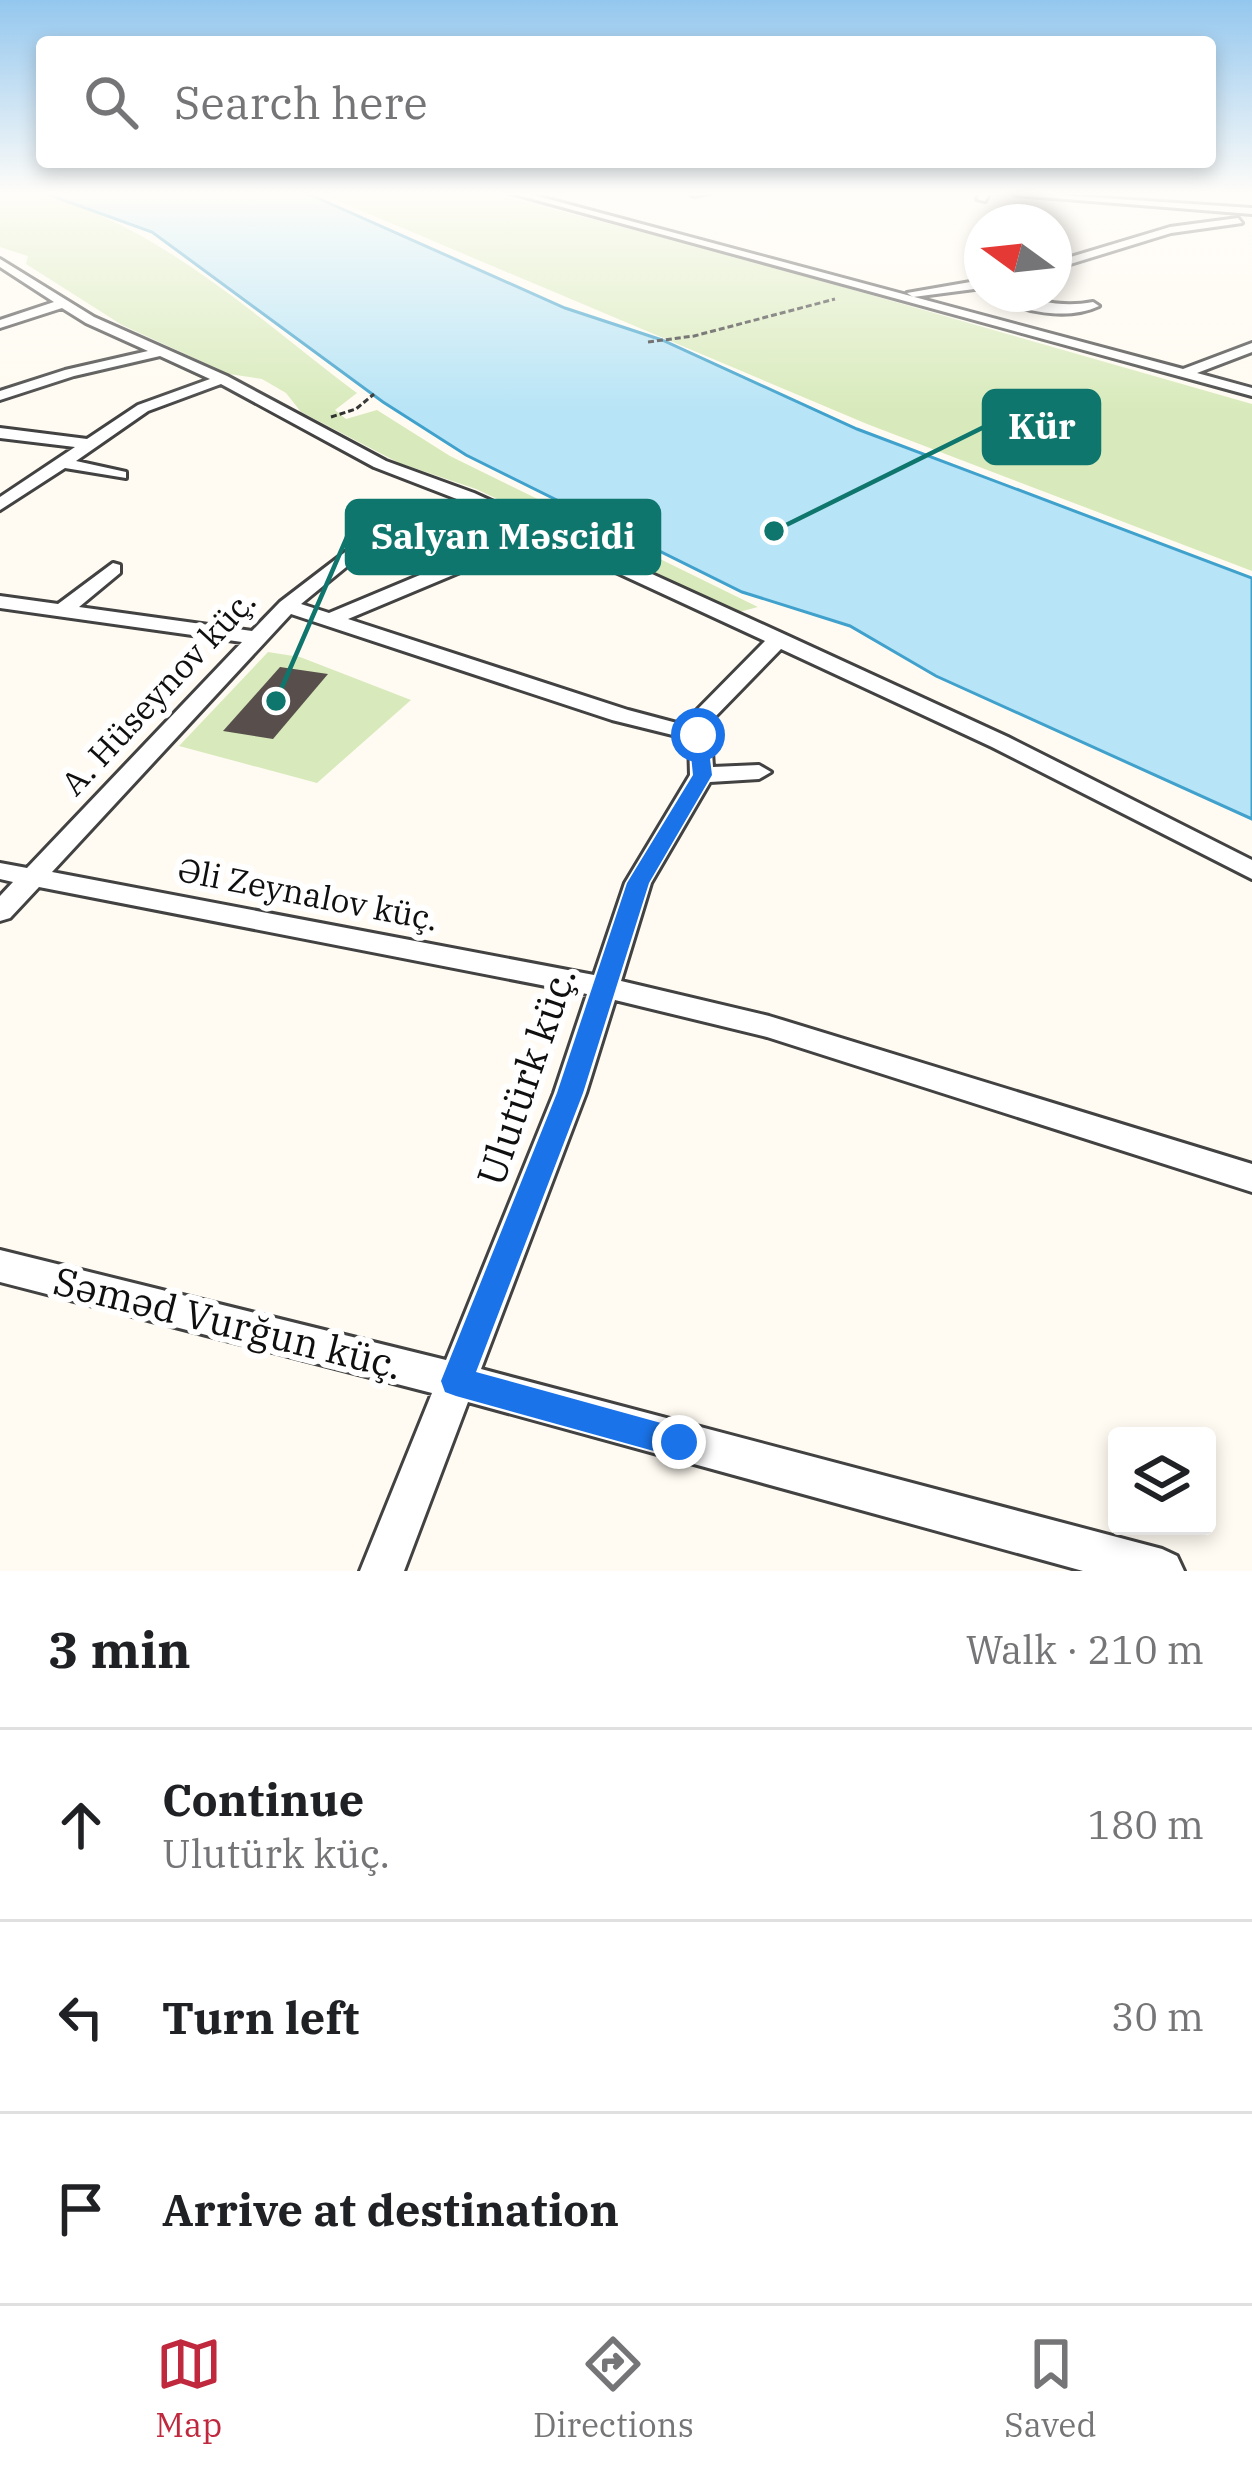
<!DOCTYPE html>
<html lang="en">
<head>
<meta charset="utf-8">
<style>
  body { margin:0; font-family:"IBM Plex Serif",serif; background:#f2f2f2; color:#202124 }
  .controls { position:absolute; right:36px; bottom:36px; display:grid; overflow:hidden; border-radius:12px; box-shadow:0 6px 18px #0003 }
  .controls button { width:108px; height:108px; display:grid; place-items:center; padding:0; border:0; border-bottom:3px solid #e0e0e0; background:#fff; color:#202124; font:60px sans-serif }
  .compass { position:absolute; left:964px; top:204px; width:108px; height:108px; border-radius:50%; background:#fff; box-shadow:0 6px 18px #0003; rotate:285deg }
  .stop { position:absolute; width:36px; height:36px; margin:-27px; border:9px solid #1a73e8; border-radius:50%; background:#fff }
  .stop.end { background:#1a73e8; border-color:#fff; box-shadow:0 3px 12px #0008 }
  .list { margin:0; padding:0; list-style:none }
  h2 { display:flex; justify-content:space-between; align-items:center; height:156px; margin:0; padding:0 48px; font-size:51px }
  h2 small { font-size:39px; font-weight:400; color:#757577 }
  .list li { display:grid; grid-template-columns:78px 1fr auto; gap:36px; align-items:center; box-sizing:border-box; height:192px; padding:0 48px; border-top:3px solid #e0e0e0 }
  .list b { display:block; font-size:45px; white-space:nowrap }
  .list p { margin:0; font-size:39px; white-space:nowrap; color:#757577 }
  .list em { font-size:39px; font-style:normal; color:#757577 }
  .icon { flex:none; width:66px; height:66px; fill:none; stroke:currentColor; stroke-width:2; stroke-linecap:round; stroke-linejoin:round }
  .map { position:relative; flex:none; width:1252px; height:1571px; overflow:hidden }
  .search { position:absolute; background:#fff; box-shadow:0 6px 18px #0003; left:36px; right:36px; top:36px; height:132px; display:flex; align-items:center; gap:30px; box-sizing:border-box; padding:0 42px; border-radius:12px; color:#757577; font-size:45px }
  .sheet { height:732px; background:#fff }
  nav { display:flex; justify-content:space-around; align-items:center; box-sizing:border-box; height:168px; border-top:3px solid #e0e0e0; background:#fff; font-size:33px; color:#757577 }
  nav a { display:grid; justify-items:center; gap:6px }
  nav .on { color:#bf283d }
  .map>svg:first-child { display:block }
  .green { fill:#d8eabb }
  .water { fill:#b7e4f6; stroke:#3fa1cc; stroke-width:3 }
  .building { fill:#584f4c }
  .lines { fill:none; stroke-linecap:round; stroke-linejoin:round }
  .street-casing { stroke:#424242; stroke-width:6 }
  .path { stroke:#313131; stroke-width:3; stroke-dasharray:6 3; stroke-linecap:butt }
  .street { fill:#fff; fill-rule:evenodd }
  .route { fill:#1a73e8 }
  .labels { text-anchor:middle; stroke-width:12; stroke-linejoin:round; paint-order:stroke }
  .street-label { font-size:33px; fill:#0f0f0f; stroke:#fff }
  .near-street-label { font-size:39px; fill:#0f0f0f; stroke:#fff }
  .leader { fill:none; stroke:#0f766e; stroke-width:4.5 }
  .callout-dot { fill:#0f766e; stroke:#fff; stroke-width:4.5 }
  .callout { fill:#0f766e; stroke:#0f766e; stroke-width:4.5 }
  .callout-label { font-size:36px; text-anchor:middle; font-weight:bold; fill:#fff }
</style>
</head>
<body>
<div class="map">
<svg width="1252" height="1571" viewBox="0 0 1252 1571">
  <rect width="100%" height="100%" fill="#fffbf2"/>
  <g class="green">
    <path d="M0 192C124 191 261 322 357 393L335 410 346 419 377 410 450 456 758 607 739 612 476 489 399 463 301 412 286 393 262 379 229 374 122 325 26 264 28 256 0 247Z"/>
    <polygon points="317,192 487,192 728,254 1252,404 1252,571 867,424"/>
    <polygon points="268,652 300,657 411,700 317,783 179,746"/>
  </g>
  <polygon class="water" points="41,192 304,192 565,308 662,340 857,429 1252,578 1252,819 936,676 850,626 742,592 466,455 383,402 152,232"/>
  <polygon class="building" points="280,667 328,674 273,739 223,731"/>
  <g class="lines">
    <g class="street-casing">
      <g id="street">
        <polygon points="507,192 522,192 1183,369 1252,343 1252,352 1197,373 1252,388 1252,396"/>
        <polygon points="714,192 694,196 689,193 690,192"/>
        <polygon points="981,192 990,192 985,201 977,199"/>
        <polygon points="1011,192 1252,208 1252,214 1016,195"/>
        <polygon points="1238,218 1242,223 1171,233 1054,269 1054,262 1170,227"/>
        <path d="M0 259 94 317 227 376 386 461 474 493 786 635 1008 737 1252 860V879L992 747 781 649 710 722 713 767 759 765 771 772 759 779 710 782 651 883 621 981 769 1016 1252 1164V1192L767 1037 615 1000 586 1093 481 1369 1162 1549 1177 1556 1184 1571H1083L468 1402 404 1571H360L432 1393 0 1282V1250L446 1360 554 1093 587 994 39 887 10 918 0 921V896L13 882 0 879V863L27 868 242 642 0 608V596L58 604 113 563 120 565V573L79 607 252 631 280 602 378 527 387 532 384 536 301 604 329 613 463 557H477V565L348 619 628 710 688 726 691 716 765 641 462 501 374 467 221 384 148 411 76 461 126 472V478L65 468 0 510V497L75 447 0 438V428L87 439 138 405 210 379 160 356 74 376 0 400V391L65 370 148 351 86 323 62 308 0 328V320L54 302 0 267ZM291 614 612 720 689 739 690 775 625 883 594 975 52 872Z"/>
        <polygon points="982,280 982,288 913,297 907,293"/>
        <path d="M991 294C1029 294 1051 310 1093 302L1099 306C1067 321 1020 312 991 294Z"/>
      </g>
    </g>
    <g class="path">
      <polyline points="648,342 694,336 835,299"/>
      <polyline points="331,417 356,409 374,394"/>
    </g>
    <use href="#street" class="street"/>
  </g>
  <linearGradient id="sky" x2="0" y2="1"><stop stop-color="#94c7ee"/><stop offset="0.47" stop-color="#fffdf9"/><stop offset="1" stop-color="#fffdf9" stop-opacity="0"/></linearGradient>
  <rect width="1252" height="412" fill="url(#sky)"/>
  <polygon class="route" points="698,730 707,735 712,775 649,883 583,1093 476,1372 690,1431 695,1442 690,1453 679,1458 456,1396 445,1392 441,1381 557,1093 627,883 693,775 689,735"/>
  <g class="labels">
    <g class="street-label">
      <text transform="translate(158 692) rotate(-47)" y="12">A. Hüseynov küç.</text>
      <text transform="translate(308 894) rotate(11)" y="12">Əli Zeynalov küç.</text>
    </g>
    <g class="near-street-label">
      <text transform="translate(526 1076) rotate(-71)" y="14">Ulutürk küç.</text>
      <text transform="translate(228 1323) rotate(14)" y="14">Səməd Vurğun küç.</text>
    </g>
  </g>
  <path class="leader" d="M774 531L984 427M276 701L347 537"/>
  <g class="callout-dot">
    <circle cx="774" cy="531" r="12"/>
    <circle cx="276" cy="701" r="12"/>
  </g>
  <g class="callout">
    <rect x="984" y="391" width="115" height="72" rx="12"/>
    <rect x="347" y="501" width="312" height="72" rx="12"/>
  </g>
  <g class="callout-label">
    <text x="1042" y="439">Kür</text>
    <text x="503" y="549">Salyan Məscidi</text>
  </g>
</svg>
<div class="controls">
<button><svg class="icon" aria-label="layers" viewBox="0 0 24 24"><path d="M12 4l9 5-9 5-9-5zM3 14l9 5 9-5"/></svg></button>
</div>
<svg class="compass" viewBox="-18 -18 36 36"><path d="M0-13l5 13h-10z" fill="#e53935"/><path d="M0 13l5-13h-10z" fill="#757577"/></svg>
<div class="stop" style="left:698px;top:735px"></div>
<div class="stop end" style="left:679px;top:1442px"></div>
<div class="search"><svg class="icon" aria-label="search" viewBox="0 0 24 24"><circle cx="10" cy="10" r="6"/><path d="M15 15l6 6"/></svg>Search here</div>
</div>
<section class="sheet">
<h2>3 min<small>Walk · 210 m</small></h2>
<ul class="list">
<li><svg class="icon" aria-label="ahead" viewBox="0 0 24 24"><path d="M12 20V5M6 11l6-6 6 6"/></svg><div><b>Continue</b><p>Ulutürk küç.</p></div><em>180 m</em></li>
<li><svg class="icon" aria-label="left" viewBox="0 0 24 24"><path d="M17 20v-9H6M10 6l-5 5 5 5"/></svg><div><b>Turn left</b></div><em>30 m</em></li>
<li><svg class="icon" aria-label="arrive" viewBox="0 0 24 24"><path d="M6 21V4h12l-3 4 3 4H6"/></svg><div><b>Arrive at destination</b></div></li>
</ul>
</section>
<nav>
<a class="on"><svg class="icon" aria-label="map" viewBox="0 0 24 24"><path d="M3 6l6-2 6 2 6-2v14l-6 2-6-2-6 2zM9 4v14M15 6v14"/></svg>Map</a>
<a><svg class="icon" aria-label="directions" viewBox="0 0 24 24"><path d="M12 3l9 9-9 9-9-9zM9 14v-3h6M13 9l2 2-2 2"/></svg>Directions</a>
<a><svg class="icon" aria-label="saved" viewBox="0 0 24 24"><path d="M7 4h10v16l-5-4-5 4z"/></svg>Saved</a>
</nav>
</body>
</html>
